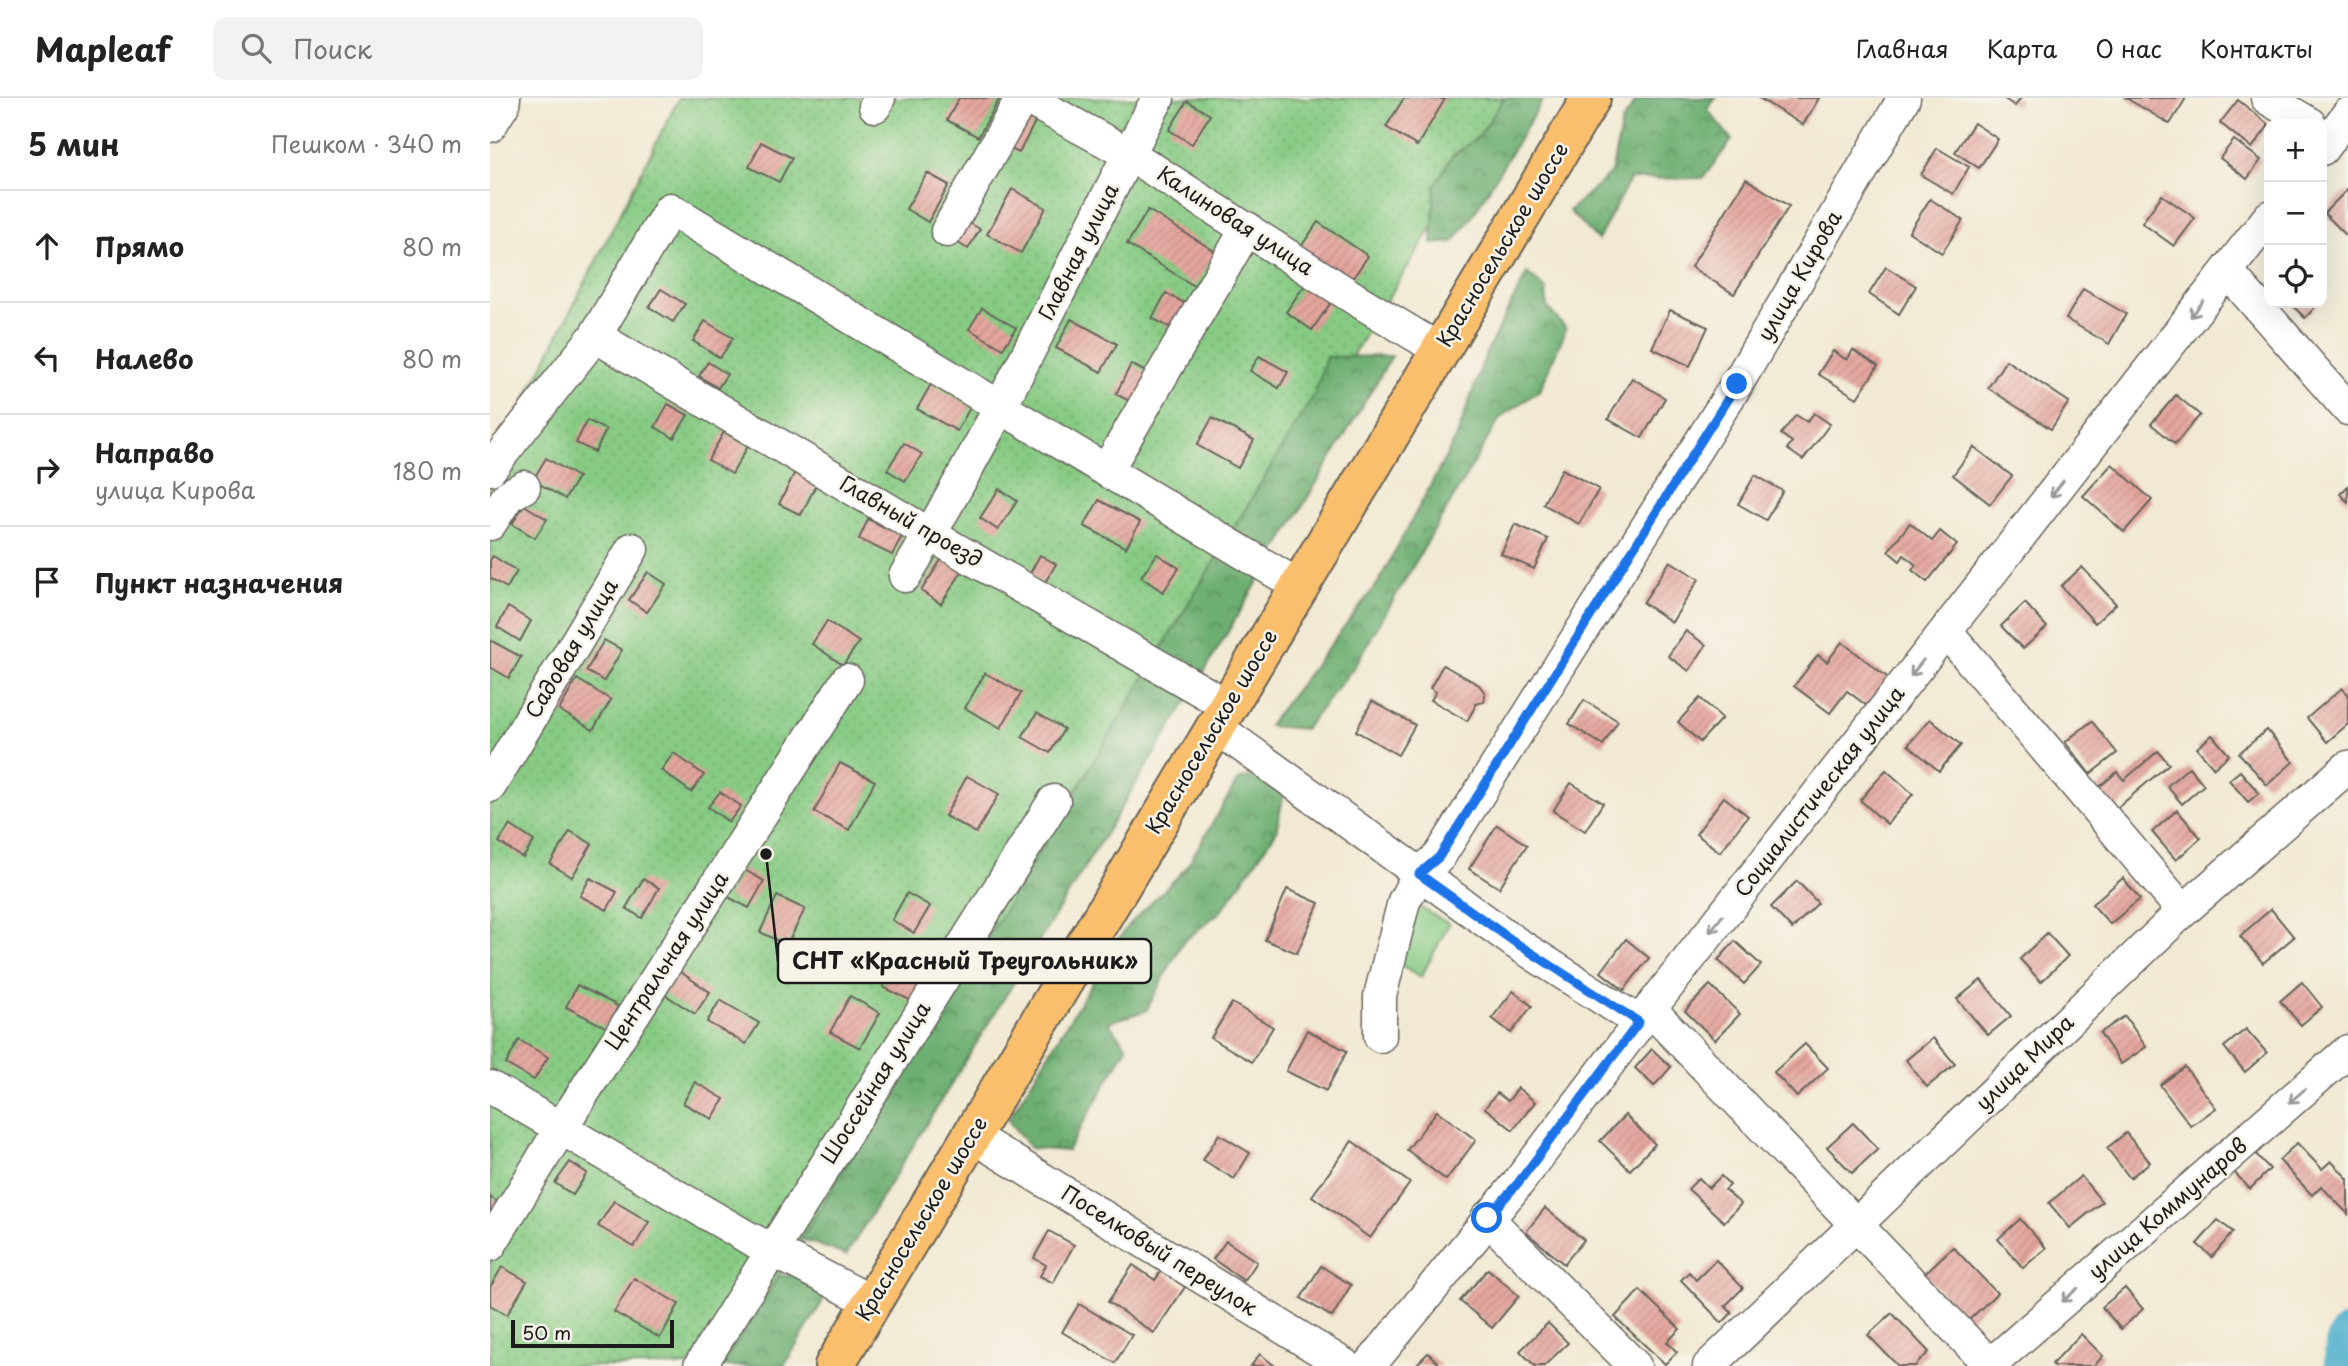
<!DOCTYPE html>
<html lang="ru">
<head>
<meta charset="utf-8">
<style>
  body { margin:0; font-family:"Playpen Sans",sans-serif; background:#f2f2f2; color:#222 }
  .controls { position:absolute; right:21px; top:21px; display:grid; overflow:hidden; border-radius:14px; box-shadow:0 7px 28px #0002 }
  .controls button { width:63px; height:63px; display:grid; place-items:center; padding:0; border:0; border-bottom:2px solid #e0e0e0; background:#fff; color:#222; font:35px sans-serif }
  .scale { position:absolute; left:21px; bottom:18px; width:163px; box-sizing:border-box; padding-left:7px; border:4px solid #1c1c1c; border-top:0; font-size:19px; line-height:24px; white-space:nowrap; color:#1c1c1c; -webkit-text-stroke:5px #f7f3e8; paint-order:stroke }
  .stop { position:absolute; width:21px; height:21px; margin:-16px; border:5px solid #1a73e8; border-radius:50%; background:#fff }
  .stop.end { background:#1a73e8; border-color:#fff; box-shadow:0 2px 7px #0008 }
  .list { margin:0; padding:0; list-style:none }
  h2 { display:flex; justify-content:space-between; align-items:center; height:91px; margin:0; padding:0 28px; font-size:30px }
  h2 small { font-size:23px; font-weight:400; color:#767676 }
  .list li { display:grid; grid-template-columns:46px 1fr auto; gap:21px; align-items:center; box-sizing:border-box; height:112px; padding:0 28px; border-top:2px solid #e0e0e0 }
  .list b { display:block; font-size:26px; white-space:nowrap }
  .list p { margin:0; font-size:23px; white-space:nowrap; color:#767676 }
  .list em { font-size:23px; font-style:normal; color:#767676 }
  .icon { flex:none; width:38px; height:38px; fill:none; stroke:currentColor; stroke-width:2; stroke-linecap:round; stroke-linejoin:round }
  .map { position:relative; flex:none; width:1858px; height:1268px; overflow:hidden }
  header { display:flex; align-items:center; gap:42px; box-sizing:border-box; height:98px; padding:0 35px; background:#fff; border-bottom:2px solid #e0e0e0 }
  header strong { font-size:33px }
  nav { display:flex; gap:38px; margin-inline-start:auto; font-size:24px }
  .search { width:490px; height:63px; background:#f2f2f2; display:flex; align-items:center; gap:18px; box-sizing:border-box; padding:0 24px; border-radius:14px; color:#767676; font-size:26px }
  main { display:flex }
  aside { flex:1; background:#fff }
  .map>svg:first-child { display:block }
  .grass { fill:url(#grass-dots); stroke:#527450; stroke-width:2 }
  .forest { fill:url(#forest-crowns); stroke:#446647; stroke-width:2 }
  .park { fill:#87cb84; stroke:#527450; stroke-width:2 }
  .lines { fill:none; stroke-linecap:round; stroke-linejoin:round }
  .river { stroke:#4caecb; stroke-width:38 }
  .building { fill:url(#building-hatch) }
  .minor-casing { stroke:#67645c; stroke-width:35 }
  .highway-casing { stroke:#67645c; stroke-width:42 }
  .minor { stroke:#fff; stroke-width:32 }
  .highway { stroke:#f9bf6d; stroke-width:38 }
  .oneway { stroke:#999 }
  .route { stroke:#1a73e8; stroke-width:9 }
  .labels { text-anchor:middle; stroke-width:5; stroke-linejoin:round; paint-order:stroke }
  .street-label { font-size:21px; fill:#1c1c1c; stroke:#f7f3e8 }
  .leader { fill:none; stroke:#1c1c1c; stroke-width:2.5 }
  .callout-dot { fill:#1c1c1c; stroke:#f7f3e8; stroke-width:2.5 }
  .callout { fill:#f7f3e8; stroke:#1c1c1c; stroke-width:2.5 }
  .callout-label { font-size:23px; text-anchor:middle; font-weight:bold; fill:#1c1c1c }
</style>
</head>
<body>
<header>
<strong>Mapleaf</strong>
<div class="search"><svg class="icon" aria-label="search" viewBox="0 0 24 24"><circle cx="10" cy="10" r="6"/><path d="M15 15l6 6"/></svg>Поиск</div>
<nav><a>Главная</a><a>Карта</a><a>О нас</a><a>Контакты</a></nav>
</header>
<main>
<aside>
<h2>5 мин<small>Пешком · 340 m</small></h2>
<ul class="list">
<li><svg class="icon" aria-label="ahead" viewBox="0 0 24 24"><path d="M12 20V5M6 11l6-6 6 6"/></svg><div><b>Прямо</b></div><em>80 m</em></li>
<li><svg class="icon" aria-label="left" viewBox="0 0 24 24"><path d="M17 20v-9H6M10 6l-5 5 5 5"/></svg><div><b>Налево</b></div><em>80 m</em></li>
<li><svg class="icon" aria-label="right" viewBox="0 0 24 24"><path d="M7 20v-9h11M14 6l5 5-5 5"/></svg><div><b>Направо</b><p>улица Кирова</p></div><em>180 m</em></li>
<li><svg class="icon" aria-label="arrive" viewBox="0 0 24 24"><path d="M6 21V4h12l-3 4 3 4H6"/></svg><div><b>Пункт назначения</b></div></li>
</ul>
</aside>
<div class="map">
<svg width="1858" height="1268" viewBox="0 0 1858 1268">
  <defs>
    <pattern id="grass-dots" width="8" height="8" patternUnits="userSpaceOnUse" patternTransform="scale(1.75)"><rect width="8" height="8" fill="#87cb84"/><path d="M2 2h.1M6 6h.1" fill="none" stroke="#74ae71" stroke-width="1.8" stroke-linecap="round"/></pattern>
    <pattern id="forest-crowns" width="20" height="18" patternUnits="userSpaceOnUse" patternTransform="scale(1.75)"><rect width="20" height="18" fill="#6daf72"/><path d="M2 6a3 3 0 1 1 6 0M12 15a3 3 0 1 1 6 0" fill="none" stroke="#598e5d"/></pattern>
    <pattern id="building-hatch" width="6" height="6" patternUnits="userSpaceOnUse" patternTransform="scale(1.75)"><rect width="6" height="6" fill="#e4a69e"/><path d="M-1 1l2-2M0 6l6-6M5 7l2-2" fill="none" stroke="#c38e88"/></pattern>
  </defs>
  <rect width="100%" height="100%" fill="#f7f3e8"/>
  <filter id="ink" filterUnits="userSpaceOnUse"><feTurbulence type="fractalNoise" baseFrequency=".0143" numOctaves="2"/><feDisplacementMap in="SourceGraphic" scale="14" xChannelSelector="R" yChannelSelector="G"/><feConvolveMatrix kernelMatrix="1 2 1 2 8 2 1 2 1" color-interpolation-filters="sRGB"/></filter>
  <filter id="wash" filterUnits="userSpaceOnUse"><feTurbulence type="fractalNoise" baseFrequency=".00686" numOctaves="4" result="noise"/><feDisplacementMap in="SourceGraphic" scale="28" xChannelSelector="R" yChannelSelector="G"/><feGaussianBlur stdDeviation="1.57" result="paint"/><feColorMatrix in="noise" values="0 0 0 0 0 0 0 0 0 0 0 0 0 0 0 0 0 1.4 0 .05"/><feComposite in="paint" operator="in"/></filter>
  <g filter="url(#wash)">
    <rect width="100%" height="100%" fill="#f1e9d3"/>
    <polygon class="grass" points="189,0 1023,0 232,1268 0,1268 0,371"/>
    <g class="forest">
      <polygon points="1014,0 1054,0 982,119 963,144 942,146 945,87 962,58 989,38"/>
      <polygon points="1148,0 1225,0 1218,12 1242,42 1213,80 1140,81 1108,142 1079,113 1121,75 1132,24"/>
      <polygon points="1037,175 1056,191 1057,209 1076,231 1050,292 1010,320 864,569 815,631 778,628 888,485 967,338 996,255"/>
      <polygon points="902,258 692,611 356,1157 311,1141 512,816 825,295 836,259"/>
      <polygon points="766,677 795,689 786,734 732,812 692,845 656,913 618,924 637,949 577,1053 540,1050 518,1022 636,830 696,770 748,682"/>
      <polygon points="303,1177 322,1182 333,1203 294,1268 232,1268 288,1178"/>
    </g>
    <polygon class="park" points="924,806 959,826 931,879 908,865"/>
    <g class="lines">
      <polyline class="river" points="1853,1268 1854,1246 1858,1237"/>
    </g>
    <g id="blocks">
      <g class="building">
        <polygon points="469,0 510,0 488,39 457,22"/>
        <polygon points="914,0 955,1 927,48 896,29"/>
        <polygon points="1269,0 1329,0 1313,27"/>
        <polygon points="1513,0 1531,0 1525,8"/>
        <polygon points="1636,0 1696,0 1680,26"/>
        <polygon points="1748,2 1779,27 1762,50 1730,25"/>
        <polygon points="697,3 720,17 702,46 679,32"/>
        <polygon points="533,11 548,18 529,55 514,48"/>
        <polygon points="1484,25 1508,41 1489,70 1465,54"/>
        <polygon points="1744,42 1771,62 1757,81 1730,60"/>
        <polygon points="271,44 302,60 289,84 259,69"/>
        <polygon points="1447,50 1479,69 1463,96 1431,77"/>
        <polygon points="437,75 459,87 438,124 416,111"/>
        <polygon points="1256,81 1299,108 1244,196 1201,169"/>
        <polygon points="522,91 556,110 531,155 497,136"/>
        <polygon points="1858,91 1858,139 1834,115"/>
        <polygon points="1672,97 1705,120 1684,148 1652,125"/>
        <polygon points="1440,101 1473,122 1452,155 1419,134"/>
        <polygon points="658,112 726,154 704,188 637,146"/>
        <polygon points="474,122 490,131 478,151 463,142"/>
        <polygon points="828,124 878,158 858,187 808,153"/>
        <polygon points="1396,169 1426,188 1409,216 1379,196"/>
        <polygon points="816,185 842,203 822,232 796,214"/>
        <polygon points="171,191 195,206 183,224 159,209"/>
        <polygon points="1593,191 1636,216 1619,246 1576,221"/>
        <polygon points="676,195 702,209 688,234 662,220"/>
        <polygon points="1800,205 1829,205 1815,220"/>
        <polygon points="492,210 526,230 513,251 479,231"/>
        <polygon points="1180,212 1218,229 1200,268 1162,250"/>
        <polygon points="581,221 627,246 611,274 566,250"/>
        <polygon points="215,223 243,240 230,260 203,243"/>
        <polygon points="1363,252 1388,268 1367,300 1328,276 1343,253 1357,262"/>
        <polygon points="769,258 798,274 789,290 760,273"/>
        <polygon points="1516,262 1579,304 1561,331 1498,290"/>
        <polygon points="218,264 237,276 228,290 209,278"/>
        <polygon points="641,266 663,278 647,307 626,296"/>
        <polygon points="1142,280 1175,300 1152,340 1118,321"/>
        <polygon points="441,286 481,308 467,333 427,311"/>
        <polygon points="1686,297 1710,317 1685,346 1661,326"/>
        <polygon points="178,306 198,317 184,340 165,329"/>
        <polygon points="1324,315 1340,326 1313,362 1297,351 1302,344 1291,336 1306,317 1317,324"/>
        <polygon points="722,320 764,342 748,370 707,347"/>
        <polygon points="97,322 116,332 105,354 86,345"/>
        <polygon points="234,334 258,348 242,376 218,362"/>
        <polygon points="414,345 432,356 415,383 397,372"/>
        <polygon points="1484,349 1522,378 1500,406 1463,377"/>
        <polygon points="56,360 88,379 75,401 43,382"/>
        <polygon points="1622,366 1662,402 1634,434 1593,398"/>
        <polygon points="1072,371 1109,391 1089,426 1053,406"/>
        <polygon points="305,374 327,385 311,417 289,406"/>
        <polygon points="1265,377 1293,393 1276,422 1248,406"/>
        <polygon points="1858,388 1858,404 1850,396"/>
        <polygon points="509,391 527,403 508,432 490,420"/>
        <polygon points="609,402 650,424 636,450 594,428"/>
        <polygon points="34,407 57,421 45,440 22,426"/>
        <polygon points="378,421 412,438 402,457 369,441"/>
        <polygon points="1420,425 1442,443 1450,433 1467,447 1437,484 1422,472 1426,467 1414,457 1410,463 1398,453"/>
        <polygon points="1025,426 1058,441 1044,471 1011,456"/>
        <polygon points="667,456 689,470 673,494 651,479"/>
        <polygon points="550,457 566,466 554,486 539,477"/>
        <polygon points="3,458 27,473 17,490 0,480 0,462"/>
        <polygon points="453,459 473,472 451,506 431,493"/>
        <polygon points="1180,463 1209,481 1182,524 1153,505"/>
        <polygon points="1592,469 1626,506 1605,525 1571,488"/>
        <polygon points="158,474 176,486 157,514 139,502"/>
        <polygon points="1535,505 1557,529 1533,551 1511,528"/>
        <polygon points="18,509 41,523 30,543 7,529"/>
        <polygon points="337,523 369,544 353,567 322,546"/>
        <polygon points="1196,533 1216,547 1199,573 1178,558"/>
        <polygon points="0,542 31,559 19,580 0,569"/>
        <polygon points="114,542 132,552 114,583 96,573"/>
        <polygon points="1352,544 1401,582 1380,610 1357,593 1340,615 1304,588 1328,557 1337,564"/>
        <polygon points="953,567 989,587 995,595 994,604 985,606 985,609 977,623 941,602 946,594 940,590"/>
        <polygon points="495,575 531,595 511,630 475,610"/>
        <polygon points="87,581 121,602 103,632 69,612"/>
        <polygon points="1852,590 1858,596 1858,626 1837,644 1817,620"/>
        <polygon points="1210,600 1232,620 1210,644 1188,624"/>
        <polygon points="1094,602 1128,623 1113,647 1079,626"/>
        <polygon points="882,603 925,627 908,657 866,633"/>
        <polygon points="547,615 574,631 560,655 532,639"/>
        <polygon points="1440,621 1471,647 1449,673 1418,647"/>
        <polygon points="1602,623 1627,655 1600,676 1575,644"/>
        <polygon points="1777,632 1803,664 1777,687 1749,655"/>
        <polygon points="1722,637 1739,657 1724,670 1707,650"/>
        <polygon points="1668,653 1679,666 1626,711 1608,690 1627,674 1634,682"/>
        <polygon points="184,655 214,677 201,694 171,672"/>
        <polygon points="350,665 385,683 359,732 324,714"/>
        <polygon points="1699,669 1714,687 1692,706 1677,688"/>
        <polygon points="1396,672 1423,696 1397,726 1370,702"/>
        <polygon points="1750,673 1769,695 1758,704 1739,682"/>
        <polygon points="477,678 509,696 486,735 455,718"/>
        <polygon points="1081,685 1113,705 1095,733 1063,713"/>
        <polygon points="230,694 251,708 239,724 218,709"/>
        <polygon points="1234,699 1258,718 1230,754 1206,736"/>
        <polygon points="1687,712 1711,740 1686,762 1662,734"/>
        <polygon points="20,727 44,743 33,760 9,744"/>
        <polygon points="1007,727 1037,747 1009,790 979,771"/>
        <polygon points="80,733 102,746 82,779 60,766"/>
        <polygon points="253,771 274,783 259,810 238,799"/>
        <polygon points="100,780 127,794 117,812 90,798"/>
        <polygon points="1633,780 1650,801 1620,826 1602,806"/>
        <polygon points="153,781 169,790 152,820 136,810"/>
        <polygon points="1307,783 1328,805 1302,831 1281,809"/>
        <polygon points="797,791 829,805 807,855 775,842"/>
        <polygon points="417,795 440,808 424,835 402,822"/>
        <polygon points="287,798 315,811 297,847 270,834"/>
        <polygon points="1781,811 1804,839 1773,865 1750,838"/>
        <polygon points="1557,835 1578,858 1551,884 1530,861"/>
        <polygon points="1136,841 1159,860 1134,892 1111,874"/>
        <polygon points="1245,843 1271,867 1254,886 1228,862"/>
        <polygon points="413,848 444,863 424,904 393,889"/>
        <polygon points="189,873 220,894 205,916 174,896"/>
        <polygon points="1491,882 1521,918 1498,937 1467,901"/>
        <polygon points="1812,884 1832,909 1811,927 1790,903"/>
        <polygon points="87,887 128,908 117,930 76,909"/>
        <polygon points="1220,887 1250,916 1225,942 1195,913"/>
        <polygon points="1023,893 1042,908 1021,935 1002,920"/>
        <polygon points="360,898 390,915 370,950 340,934"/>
        <polygon points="230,902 269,925 256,946 217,924"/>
        <polygon points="742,905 783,929 762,964 721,940"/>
        <polygon points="1635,918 1656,949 1631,966 1610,935"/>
        <polygon points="1756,931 1777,955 1755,974 1734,949"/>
        <polygon points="817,932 857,953 836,993 796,973"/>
        <polygon points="1443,940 1465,966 1437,989 1416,962"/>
        <polygon points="29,942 58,959 44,982 16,966"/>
        <polygon points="1315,946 1338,970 1307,999 1284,974"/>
        <polygon points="1162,951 1181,969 1164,988 1145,970"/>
        <polygon points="1695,969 1726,1010 1701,1028 1670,987"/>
        <polygon points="205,984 234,1001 222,1021 193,1005"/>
        <polygon points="1028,990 1045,1004 1023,1032 995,1010 1007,995 1018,1003"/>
        <polygon points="947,1013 986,1042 956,1082 917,1052"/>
        <polygon points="1135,1017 1165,1046 1140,1072 1110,1043"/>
        <polygon points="1363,1025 1388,1051 1362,1075 1337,1049"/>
        <polygon points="1636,1035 1660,1064 1640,1080 1617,1050"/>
        <polygon points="729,1036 760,1055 744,1081 713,1062"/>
        <polygon points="862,1043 920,1085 880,1140 822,1098"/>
        <polygon points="1807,1045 1832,1071 1841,1063 1858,1081 1858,1116 1831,1088 1822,1097 1789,1062"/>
        <polygon points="1763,1053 1780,1071 1760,1091 1743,1073"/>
        <polygon points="80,1064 97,1075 83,1097 65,1085"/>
        <polygon points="1231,1078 1240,1087 1235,1092 1251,1106 1234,1124 1198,1091 1209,1080 1219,1090"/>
        <polygon points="1591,1078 1612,1104 1580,1130 1559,1105"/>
        <polygon points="0,1099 15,1109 0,1125"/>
        <polygon points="124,1103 159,1124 144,1149 108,1128"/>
        <polygon points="1055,1110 1094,1142 1074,1166 1036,1134"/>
        <polygon points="1530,1121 1556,1150 1533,1170 1508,1141"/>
        <polygon points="1728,1122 1743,1134 1722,1159 1707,1146"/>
        <polygon points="559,1133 584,1147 563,1185 550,1178 556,1167 544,1160"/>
        <polygon points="736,1143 767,1164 754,1183 723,1161"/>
        <polygon points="1463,1149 1507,1195 1478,1223 1434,1176"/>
        <polygon points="1226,1162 1253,1190 1235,1208 1242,1215 1232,1225 1191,1182 1199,1174 1206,1182"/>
        <polygon points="643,1167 665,1182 671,1173 695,1189 664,1235 618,1204"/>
        <polygon points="831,1168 861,1187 842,1219 811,1200"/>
        <polygon points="12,1169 37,1183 17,1217 0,1207 0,1189"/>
        <polygon points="998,1171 1029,1198 1002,1230 970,1203"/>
        <polygon points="144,1180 189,1206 170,1240 124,1214"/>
        <polygon points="1635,1190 1653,1211 1631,1231 1612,1209"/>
        <polygon points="1150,1192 1190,1231 1177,1244 1187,1254 1175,1266 1125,1219"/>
        <polygon points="589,1206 642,1237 625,1265 572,1234"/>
        <polygon points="1402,1215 1439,1254 1425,1268 1408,1268 1378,1237"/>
        <polygon points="1058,1225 1078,1245 1054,1268 1045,1268 1030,1253"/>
        <polygon points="1591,1236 1613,1258 1604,1268 1564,1268 1562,1266"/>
        <polygon points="938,1255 951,1268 925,1268"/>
        <polygon points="770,1256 785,1268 761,1268"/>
      </g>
    </g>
  </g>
  <g filter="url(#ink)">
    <use href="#blocks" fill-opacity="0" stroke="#67645c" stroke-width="2"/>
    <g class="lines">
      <g class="minor-casing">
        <g id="minor">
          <polyline points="536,0 639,56 867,202 950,252"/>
          <polyline points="1777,0 1820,26"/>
          <polyline points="385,8 389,0"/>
          <polyline points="0,28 13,7 14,0"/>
          <polyline points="1832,51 1858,16"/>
          <polyline points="457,133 532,0"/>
          <polyline points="1737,173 1858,311"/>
          <polyline points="105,238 441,437 738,608"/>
          <polyline points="0,371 105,238 180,111 809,488"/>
          <polyline points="617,372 757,130"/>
          <polyline points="0,426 18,398 34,389"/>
          <path d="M415 478C509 324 584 159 668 0"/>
          <polyline points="1456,533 1693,813"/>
          <polyline points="726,629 1026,845 1149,924"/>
          <polyline points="0,688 142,451"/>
          <polyline points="1160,911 1500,1267"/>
          <polyline points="890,938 890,898 914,803 929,776 949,759 1247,286 1414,0"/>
          <polyline points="0,989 257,1139 382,1204"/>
          <polyline points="482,1038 856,1268"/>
          <polyline points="997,1120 1145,1268"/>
          <polyline points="0,1147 71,1030 357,582"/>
          <polyline points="210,1268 564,703"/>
          <polyline points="879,1268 1028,1085 1160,911 1779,119"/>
          <polyline points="1219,1268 1693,813 1858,669"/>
          <polyline points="1499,1268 1858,953"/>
        </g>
      </g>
      <g class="highway-casing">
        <polyline id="highway" points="344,1268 1101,0"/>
      </g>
      <use href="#minor" class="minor"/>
      <use href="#highway" class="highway"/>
    </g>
    <defs><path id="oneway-shaft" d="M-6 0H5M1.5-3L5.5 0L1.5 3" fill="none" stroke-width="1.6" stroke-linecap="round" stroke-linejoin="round" transform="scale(1.75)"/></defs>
    <g class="oneway">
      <use href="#oneway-shaft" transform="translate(1707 211) rotate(128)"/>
      <use href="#oneway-shaft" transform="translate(1567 391) rotate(128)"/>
      <use href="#oneway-shaft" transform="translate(1427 570) rotate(128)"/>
      <use href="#oneway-shaft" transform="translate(1226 826) rotate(128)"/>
      <use href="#oneway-shaft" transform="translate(1807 998) rotate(139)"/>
      <use href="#oneway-shaft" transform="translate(1580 1197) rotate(139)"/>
    </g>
  </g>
  <g class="lines" filter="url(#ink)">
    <polyline class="route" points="997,1120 1028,1085 1149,924 1026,845 929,776 949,759 1247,286"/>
  </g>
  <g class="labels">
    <g class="street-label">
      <text transform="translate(745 123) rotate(33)" y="7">Калиновая улица</text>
      <text transform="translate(1013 147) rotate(-59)" y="7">Красносельское шоссе</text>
      <text transform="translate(589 154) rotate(-63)" y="7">Главная улица</text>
      <text transform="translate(1310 178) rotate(-60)" y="7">улица Кирова</text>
      <text transform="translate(421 424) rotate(30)" y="7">Главный проезд</text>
      <text transform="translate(82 551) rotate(-59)" y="7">Садовая улица</text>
      <text transform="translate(722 634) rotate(-59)" y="7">Красносельское шоссе</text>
      <text transform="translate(1330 694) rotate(-52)" y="7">Социалистическая улица</text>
      <text transform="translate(177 863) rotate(-57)" y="7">Центральная улица</text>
      <text transform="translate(1535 965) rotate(-44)" y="7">улица Мира</text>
      <text transform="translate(386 985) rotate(-58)" y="7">Шоссейная улица</text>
      <text transform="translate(1678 1111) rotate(-41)" y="7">улица Коммунаров</text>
      <text transform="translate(432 1121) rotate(-59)" y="7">Красносельское шоссе</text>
      <text transform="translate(669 1153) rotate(32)" y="7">Поселковый переулок</text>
    </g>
  </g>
  <path class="leader" d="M276 756L288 863"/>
  <circle class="callout-dot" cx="276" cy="756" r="7"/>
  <rect class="callout" x="288" y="841" width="373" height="44" rx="7"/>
  <g class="callout-label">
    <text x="475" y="871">СНТ «Красный Треугольник»</text>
  </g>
</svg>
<div class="controls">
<button>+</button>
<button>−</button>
<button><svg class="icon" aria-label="locate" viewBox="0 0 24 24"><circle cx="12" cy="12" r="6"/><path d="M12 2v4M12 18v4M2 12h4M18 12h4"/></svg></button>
</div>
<div class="scale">50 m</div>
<div class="stop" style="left:997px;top:1120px"></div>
<div class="stop end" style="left:1247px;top:286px"></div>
</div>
</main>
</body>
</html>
